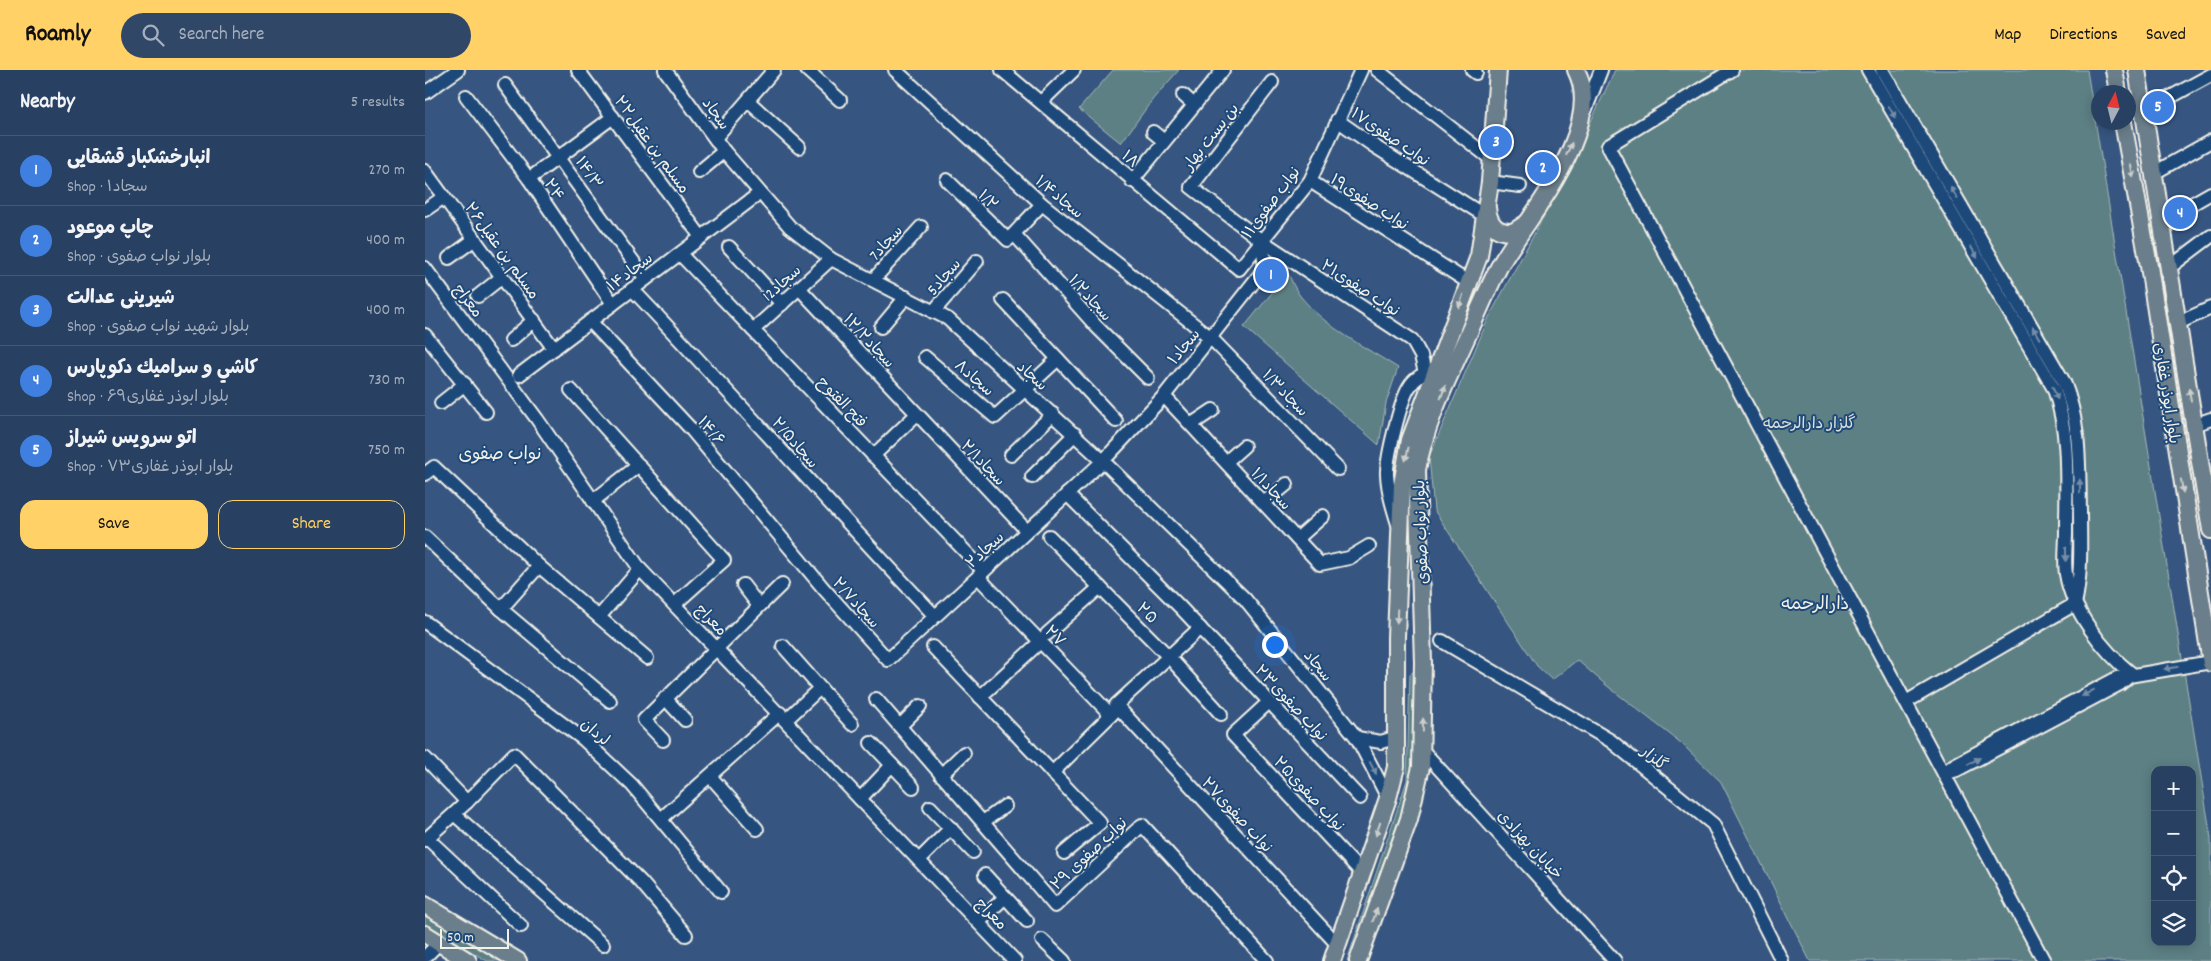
<!DOCTYPE html>
<html lang="en">
<head>
<meta charset="utf-8">
<style>
  body { margin:0; font-family:Dekko,"Playpen Sans Arabic",sans-serif; background:#304767; color:#f1f3f6 }
  .controls { position:absolute; right:15px; bottom:15px; display:grid; overflow:hidden; border-radius:10px; box-shadow:0 2px 12px #0003 }
  .controls button { width:45px; height:45px; display:grid; place-items:center; padding:0; border:0; border-bottom:1px solid #445976; background:#284061; color:#f1f3f6; font:25px sans-serif }
  .compass { position:absolute; left:1666px; top:15px; width:45px; height:45px; border-radius:50%; background:#284061; box-shadow:0 2px 12px #0003; rotate:7deg }
  .scale { position:absolute; left:15px; bottom:12px; width:69px; box-sizing:border-box; padding-left:5px; border:2px solid #f4f1e8; border-top:0; font-size:14px; line-height:18px; white-space:nowrap; color:#f4f1e8; -webkit-text-stroke:4px #1f4a7a; paint-order:stroke }
  .you { position:absolute; left:849px; top:574px; width:18px; height:18px; margin:-12px; border:4px solid #fff; border-radius:50%; background:#1a73e8; box-shadow:0 0 0 8px #1a73e833 }
  .badge { display:grid; place-items:center; width:32px; height:32px; border-radius:50%; background:#ffd166; color:#fff; font-size:16px; font-weight:700 }
  .pin { position:absolute; translate:-50% -50%; border:2px solid #fff; box-shadow:0 1px 5px #0006 }
  .list { margin:0; padding:0; list-style:none }
  h2 { display:flex; justify-content:space-between; align-items:center; height:65px; margin:0; padding:0 20px; font-size:21px }
  h2 small { font-size:16px; font-weight:400; color:#a5afbd }
  .list li { display:grid; grid-template-columns:32px 1fr auto; gap:15px; align-items:center; box-sizing:border-box; height:70px; padding:0 20px; border-top:1px solid #445976 }
  .list b { display:block; font-size:19px; white-space:nowrap }
  .list p { margin:0; font-size:16px; white-space:nowrap; color:#a5afbd }
  .list em { font-size:16px; font-style:normal; color:#a5afbd }
  .actions { display:flex; gap:10px; padding:15px 20px }
  .actions a { flex:1; padding:11px 0; border:1px solid #ffd166; border-radius:15px; text-align:center; font-size:18px; color:#ffd166 }
  .actions .main { background:#ffd166; color:#111 }
  .icon { flex:none; width:28px; height:28px; fill:none; stroke:currentColor; stroke-width:2; stroke-linecap:round; stroke-linejoin:round }
  .map { position:relative; flex:none; width:1786px; height:891px; overflow:hidden }
  header { display:flex; align-items:center; gap:30px; box-sizing:border-box; height:70px; padding:0 25px; background:#ffd166; color:#111 }
  header strong { font-size:24px }
  nav { display:flex; gap:28px; margin-inline-start:auto; font-size:18px }
  .search { width:350px; height:45px; background:#304767; display:flex; align-items:center; gap:12px; box-sizing:border-box; padding:0 18px; border-radius:28px; color:#a5afbd; font-size:19px }
  main { display:flex }
  aside { flex:1; background:#284061 }
  .map>svg:first-child { display:block }
  .green { fill:#5d8085; stroke:#a8b8b6; fill-rule:evenodd }
  .lines { fill:none; stroke-linecap:round; stroke-linejoin:round }
  .minor-casing { stroke:#f4f1e8; stroke-width:16 }
  .major-casing { stroke:#f4f1e8; stroke-width:20 }
  .minor { stroke:#1f4a7a; stroke-width:12 }
  .major { stroke:#6b7e8b; stroke-width:16 }
  .oneway { fill:#748da6 }
  .oneway2 { fill:#cbcecc }
  .labels { text-anchor:middle; stroke-width:4; stroke-linejoin:round; paint-order:stroke }
  .street-label { font-size:16px; fill:#f4f1e8; stroke:#1f4a7a }
  .park-label { font-size:16px; fill:#dde0d9; stroke:#1f4a7a }
  .neighbourhood-label { font-size:18px; fill:#f4f1e8; stroke:#1f4a7a }
</style>
</head>
<body>
<header>
<strong>Roamly</strong>
<div class="search"><svg class="icon" aria-label="search" viewBox="0 0 24 24"><circle cx="10" cy="10" r="6"/><path d="M15 15l6 6"/></svg>Search here</div>
<nav><a>Map</a><a>Directions</a><a>Saved</a></nav>
</header>
<main>
<aside>
<h2>Nearby<small>5 results</small></h2>
<ul class="list">
<li><span class="badge" style="background:#3f7fe0">1</span><div><b>انبارخشکبار قشقایی</b><p>Shop · ۱سجاد</p></div><em>270 m</em></li>
<li><span class="badge" style="background:#3f7fe0">2</span><div><b>چاپ موعود</b><p>Shop · بلوار نواب صفوی</p></div><em>400 m</em></li>
<li><span class="badge" style="background:#3f7fe0">3</span><div><b>شیرینی عدالت</b><p>Shop · بلوار شهید نواب صفوی</p></div><em>400 m</em></li>
<li><span class="badge" style="background:#3f7fe0">4</span><div><b>كاشي و سراميك دكوپارس</b><p>Shop · بلوار ابوذر غفاری۶۹</p></div><em>730 m</em></li>
<li><span class="badge" style="background:#3f7fe0">5</span><div><b>اتو سرویس شیراز</b><p>Shop · بلوار ابوذر غفاری۷۳</p></div><em>750 m</em></li>
</ul>
<div class="actions"><a class="main">Save</a><a>Share</a></div>
</aside>
<div class="map">
<svg width="1786" height="891" viewBox="0 0 1786 891">
  <rect width="100%" height="100%" fill="#365681"/>
  <filter id="ink" filterUnits="userSpaceOnUse"><feTurbulence type="fractalNoise" baseFrequency=".02" numOctaves="2"/><feDisplacementMap in="SourceGraphic" scale="10" xChannelSelector="R" yChannelSelector="G"/><feConvolveMatrix kernelMatrix="1 2 1 2 8 2 1 2 1" color-interpolation-filters="sRGB"/></filter>
  <g filter="url(#ink)">
    <g class="green">
      <polygon points="688,0 754,0 728,29 696,73 654,39"/>
      <path d="M1190 0H1662L1786 768V891H1385L1296 712 1256 673 1181 615 1152 590 1127 610 1112 596 1009 440 1004 387 1064 247 1137 113ZM1730 700H1767V872H1730Z"/>
      <path d="M863 203C867 211 870 220 876 227 901 258 940 277 973 298L961 333 954 375 819 257Z"/>
      <polygon points="988,602 991,604 988,727 930,891 922,891 982,710 985,604"/>
      <polygon points="0,844 79,891 62,891 0,854"/>
    </g>
    <g class="lines">
      <g class="minor-casing">
        <g id="minor">
          <polyline points="153,0 276,167"/>
          <polyline points="240,0 299,81 365,157 406,189 523,249 678,391 820,529 932,668 963,728"/>
          <polyline points="382,0 415,30"/>
          <polyline points="470,0 617,134 786,268 913,399"/>
          <polyline points="577,0 814,199 885,111 936,0"/>
          <polyline points="952,0 1066,89"/>
          <polyline points="1047,0 1051,3"/>
          <polyline points="1307,0 1183,76 1619,891"/>
          <path d="M1443 0 1629 319C1645 365 1641 414 1641 462 1641 476 1639 491 1641 504 1647 541 1678 581 1707 604"/>
          <path d="M1457 0 1639 312C1656 354 1654 397 1655 442 1655 473 1657 503 1650 534L1481 632"/>
          <polyline points="847,12 766,117 837,171 987,270 996,286 1000,303"/>
          <polyline points="80,15 221,209"/>
          <polyline points="0,23 33,0"/>
          <polyline points="758,25 769,35"/>
          <polyline points="41,26 104,109 188,234"/>
          <polyline points="323,31 374,77"/>
          <polyline points="616,32 649,0"/>
          <polyline points="1160,41 1176,0"/>
          <polyline points="1718,42 1786,5"/>
          <polyline points="912,50 949,76 1060,146"/>
          <polyline points="728,62 739,71"/>
          <polyline points="290,68 349,0"/>
          <polyline points="0,101 129,279"/>
          <polyline points="274,102 299,81"/>
          <polyline points="1729,103 1786,71"/>
          <polyline points="104,109 188,47"/>
          <polyline points="522,110 583,170 617,134"/>
          <polyline points="707,111 798,0"/>
          <polyline points="885,111 1043,212"/>
          <polyline points="1065,112 1095,116"/>
          <polyline points="0,140 19,127"/>
          <polyline points="1737,151 1786,123"/>
          <polyline points="589,164 671,256 723,308"/>
          <polyline points="304,177 357,234"/>
          <polyline points="255,184 559,501"/>
          <polyline points="24,188 50,169"/>
          <polyline points="1745,197 1786,166"/>
          <polyline points="0,198 112,349 215,499 590,891"/>
          <polyline points="448,210 496,157"/>
          <polyline points="374,218 602,461"/>
          <path d="M207 219C310 327 408 439 510 546"/>
          <polyline points="53,226 77,207"/>
          <polyline points="578,230 691,351"/>
          <polyline points="508,242 552,191"/>
          <polyline points="165,251 265,358 399,519 463,590 678,391 739,326 840,198 837,171"/>
          <polyline points="1753,253 1786,238"/>
          <polyline points="456,257 481,227"/>
          <polyline points="328,260 406,189"/>
          <polyline points="0,265 61,342"/>
          <polyline points="86,270 109,250"/>
          <polyline points="500,287 570,347 633,289"/>
          <polyline points="94,305 335,123"/>
          <polyline points="146,320 299,490 250,534"/>
          <polyline points="739,326 895,494 924,488 944,476"/>
          <polyline points="16,333 40,314"/>
          <polyline points="767,354 788,340"/>
          <polyline points="1769,355 1786,349"/>
          <polyline points="586,385 628,344"/>
          <polyline points="448,386 491,345"/>
          <polyline points="801,392 819,376"/>
          <polyline points="0,404 9,397 114,496 222,588"/>
          <polyline points="607,407 650,364"/>
          <polyline points="642,424 755,537 935,728"/>
          <polyline points="168,431 214,395"/>
          <polyline points="839,433 862,414"/>
          <path d="M973 454C968 438 963 422 962 405 961 389 976 328 985 316 990 308 998 304 1006 300"/>
          <polyline points="624,466 744,587 796,644"/>
          <polyline points="0,467 76,539 185,631"/>
          <polyline points="872,469 898,446"/>
          <polyline points="553,507 686,645"/>
          <polyline points="318,515 334,536"/>
          <polyline points="76,539 114,496"/>
          <polyline points="174,547 215,499"/>
          <polyline points="0,552 158,669 207,715 296,822"/>
          <polyline points="775,558 691,635 912,874"/>
          <polyline points="622,564 675,517"/>
          <polyline points="1017,571 1186,671 1288,754 1357,891"/>
          <polyline points="358,576 427,654"/>
          <polyline points="508,577 675,753 639,783"/>
          <polyline points="1707,604 1695,614 1532,700 1519,704 1529,695 1692,608 1786,592"/>
          <polyline points="555,627 615,572"/>
          <polyline points="240,628 260,650"/>
          <polyline points="451,629 630,836 717,755 842,891"/>
          <polyline points="844,632 808,665 937,803"/>
          <polyline points="361,650 395,618"/>
          <polyline points="475,656 495,636"/>
          <polyline points="932,668 956,672 972,667"/>
          <polyline points="238,670 219,650 357,514"/>
          <polyline points="446,673 488,717"/>
          <polyline points="997,680 1190,891"/>
          <polyline points="0,688 42,732"/>
          <polyline points="627,703 691,640"/>
          <polyline points="516,705 539,683"/>
          <polyline points="285,706 332,759"/>
          <polyline points="435,729 467,695"/>
          <polyline points="505,737 548,782"/>
          <polyline points="29,744 178,875"/>
          <polyline points="236,749 355,643"/>
          <polyline points="558,752 580,736"/>
          <polyline points="2,768 96,856"/>
          <polyline points="0,770 42,732 89,684 216,812 261,865"/>
          <polyline points="494,790 526,758"/>
          <polyline points="560,805 602,851"/>
          <polyline points="554,852 580,827"/>
          <polyline points="617,870 639,891"/>
          <polyline points="0,887 14,873"/>
        </g>
      </g>
      <g class="major-casing">
        <g id="major">
          <polyline points="1689,0 1693,22"/>
          <polyline points="1712,0 1786,460"/>
          <polyline points="1698,52 1724,196 1786,593"/>
          <path d="M1062 138C1064 154 1071 163 1088 162L1102 153"/>
          <polyline points="0,835 93,891"/>
          <polyline points="0,864 43,891"/>
          <polyline points="907,891 963,728 971,697 971,567 977,415 985,370 1054,186 1065,112 1073,0"/>
          <path d="M933 891 984 749 996 697 998 592 992 400C1000 354 1022 311 1041 269 1052 245 1062 220 1074 197 1101 148 1182 59 1151 0"/>
        </g>
      </g>
      <use href="#minor" class="minor"/>
      <use href="#major" class="major"/>
    </g>
    <defs><path id="oneway-solid" d="M-6-.8H1V-3.2L6.5 0L1 3.2V.8H-6Z" transform="scale(1.25)"/></defs>
    <g class="oneway">
      <use href="#oneway-solid" transform="translate(1467 42) rotate(60)"/>
      <use href="#oneway-solid" transform="translate(1529 123) rotate(-120)"/>
      <use href="#oneway-solid" transform="translate(1549 182) rotate(60)"/>
      <use href="#oneway-solid" transform="translate(1611 263) rotate(-120)"/>
      <use href="#oneway-solid" transform="translate(1630 323) rotate(68)"/>
      <use href="#oneway-solid" transform="translate(1655 416) rotate(-91)"/>
      <use href="#oneway-solid" transform="translate(1641 484) rotate(90)"/>
      <use href="#oneway-solid" transform="translate(1746 598) rotate(171)"/>
      <use href="#oneway-solid" transform="translate(1663 623) rotate(152)"/>
      <use href="#oneway-solid" transform="translate(1549 691) rotate(-28)"/>
      <use href="#oneway-solid" transform="translate(948 698) rotate(62)"/>
    </g>
    <g class="oneway2">
      <use href="#oneway-solid" transform="translate(1144 79) rotate(-66)"/>
      <use href="#oneway-solid" transform="translate(1707 101) rotate(80)"/>
      <use href="#oneway-solid" transform="translate(1036 231) rotate(109)"/>
      <use href="#oneway-solid" transform="translate(1018 322) rotate(-70)"/>
      <use href="#oneway-solid" transform="translate(1765 325) rotate(-99)"/>
      <use href="#oneway-solid" transform="translate(982 384) rotate(103)"/>
      <use href="#oneway-solid" transform="translate(1757 416) rotate(81)"/>
      <use href="#oneway-solid" transform="translate(972 546) rotate(92)"/>
      <use href="#oneway-solid" transform="translate(998 655) rotate(-89)"/>
      <use href="#oneway-solid" transform="translate(953 759) rotate(109)"/>
      <use href="#oneway-solid" transform="translate(950 845) rotate(-70)"/>
    </g>
  </g>
  <g class="labels">
    <g class="street-label">
      <text transform="translate(292 43) rotate(54)" y="6">سجاد</text>
      <text transform="translate(785 66) rotate(-52)" y="6">بن بست بهار</text>
      <text transform="translate(966 66) rotate(34)" y="6">۱۷نواب صفوی</text>
      <text transform="translate(228 74) rotate(54)" y="6">مسلم بن عقیل۲۲</text>
      <text transform="translate(706 88) rotate(41)" y="6">۱۸</text>
      <text transform="translate(165 102) rotate(55)" y="6">۱۴/۳</text>
      <text transform="translate(130 119) rotate(56)" y="6">۲۴</text>
      <text transform="translate(635 126) rotate(40)" y="6">۱/۴سجاد</text>
      <text transform="translate(564 129) rotate(44)" y="6">۱/۲</text>
      <text transform="translate(945 131) rotate(33)" y="6">۱۹نواب صفوی</text>
      <text transform="translate(845 132) rotate(-53)" y="6">۱۱نواب صفوی</text>
      <text transform="translate(460 172) rotate(-48)" y="6">7سجاد</text>
      <text transform="translate(78 180) rotate(54)" y="6">مسلم بن عقیل۲۶</text>
      <text transform="translate(204 201) rotate(-37)" y="6">۱۴سجاد</text>
      <text transform="translate(518 206) rotate(-49)" y="6">5سجاد</text>
      <text transform="translate(356 212) rotate(-42)" y="6">12سجاد</text>
      <text transform="translate(936 217) rotate(33)" y="6">۲۱نواب صفوی</text>
      <text transform="translate(666 227) rotate(48)" y="6">۱/۲سجاد</text>
      <text transform="translate(44 230) rotate(53)" y="6">معراج</text>
      <text transform="translate(445 270) rotate(47)" y="6">۱۲/۲سجاد</text>
      <text transform="translate(758 276) rotate(-51)" y="6">۱سجاد</text>
      <text transform="translate(608 305) rotate(42)" y="6">سجاد</text>
      <text transform="translate(550 307) rotate(41)" y="6">۸سجاد</text>
      <text transform="translate(861 322) rotate(46)" y="6">۱/۳سجاد</text>
      <text transform="translate(1743 323) rotate(81)" y="6">بلوار ابوذر غفاری</text>
      <text transform="translate(418 331) rotate(46)" y="6">فتح الفتوح</text>
      <text transform="translate(287 360) rotate(49)" y="6">۱۴/۶</text>
      <text transform="translate(371 372) rotate(49)" y="6">۲/۵سجاد</text>
      <text transform="translate(559 392) rotate(46)" y="6">۲/۱سجاد</text>
      <text transform="translate(847 418) rotate(47)" y="6">۱/۱سجاد</text>
      <text transform="translate(995 462) rotate(-92)" y="6">بلوار نواب صفوی</text>
      <text transform="translate(559 479) rotate(-43)" y="6">۲سجاد</text>
      <text transform="translate(432 532) rotate(48)" y="6">سجاد۲/۷</text>
      <text transform="translate(723 542) rotate(45)" y="6">۲۵</text>
      <text transform="translate(287 549) rotate(46)" y="6">معراج</text>
      <text transform="translate(631 565) rotate(46)" y="6">۲۷</text>
      <text transform="translate(894 595) rotate(51)" y="6">سجاد</text>
      <text transform="translate(867 632) rotate(47)" y="6">۲۳نواب صفوی</text>
      <text transform="translate(171 661) rotate(40)" y="6">لردان</text>
      <text transform="translate(1230 687) rotate(40)" y="6">گلزار</text>
      <text transform="translate(885 723) rotate(47)" y="6">۲۵نواب صفوی</text>
      <text transform="translate(813 744) rotate(47)" y="6">۲۷نواب صفوی</text>
      <text transform="translate(1106 774) rotate(47)" y="6">خیابان بهزادی</text>
      <text transform="translate(663 783) rotate(-43)" y="6">نواب صفوی ۲۹</text>
      <text transform="translate(567 843) rotate(46)" y="6">معراج</text>
    </g>
    <g class="park-label">
      <text x="1384" y="358">گلزار دارالرحمه</text>
    </g>
    <g class="neighbourhood-label">
      <text x="75" y="389">نواب صفوی</text>
      <text x="1390" y="539">دارالرحمه</text>
    </g>
  </g>
</svg>
<div class="controls">
<button>+</button>
<button>−</button>
<button><svg class="icon" aria-label="locate" viewBox="0 0 24 24"><circle cx="12" cy="12" r="6"/><path d="M12 2v4M12 18v4M2 12h4M18 12h4"/></svg></button>
<button><svg class="icon" aria-label="layers" viewBox="0 0 24 24"><path d="M12 4l9 5-9 5-9-5zM3 14l9 5 9-5"/></svg></button>
</div>
<svg class="compass" viewBox="-18 -18 36 36"><path d="M0-13l5 13h-10z" fill="#e53935"/><path d="M0 13l5-13h-10z" fill="#a5afbd"/></svg>
<div class="scale">50 m</div>
<div class="you"></div>
<div class="pin badge" style="left:846px;top:205px;background:#3f7fe0">1</div>
<div class="pin badge" style="left:1118px;top:98px;background:#3f7fe0">2</div>
<div class="pin badge" style="left:1071px;top:72px;background:#3f7fe0">3</div>
<div class="pin badge" style="left:1755px;top:143px;background:#3f7fe0">4</div>
<div class="pin badge" style="left:1733px;top:37px;background:#3f7fe0">5</div>
</div>
</main>
</body>
</html>
